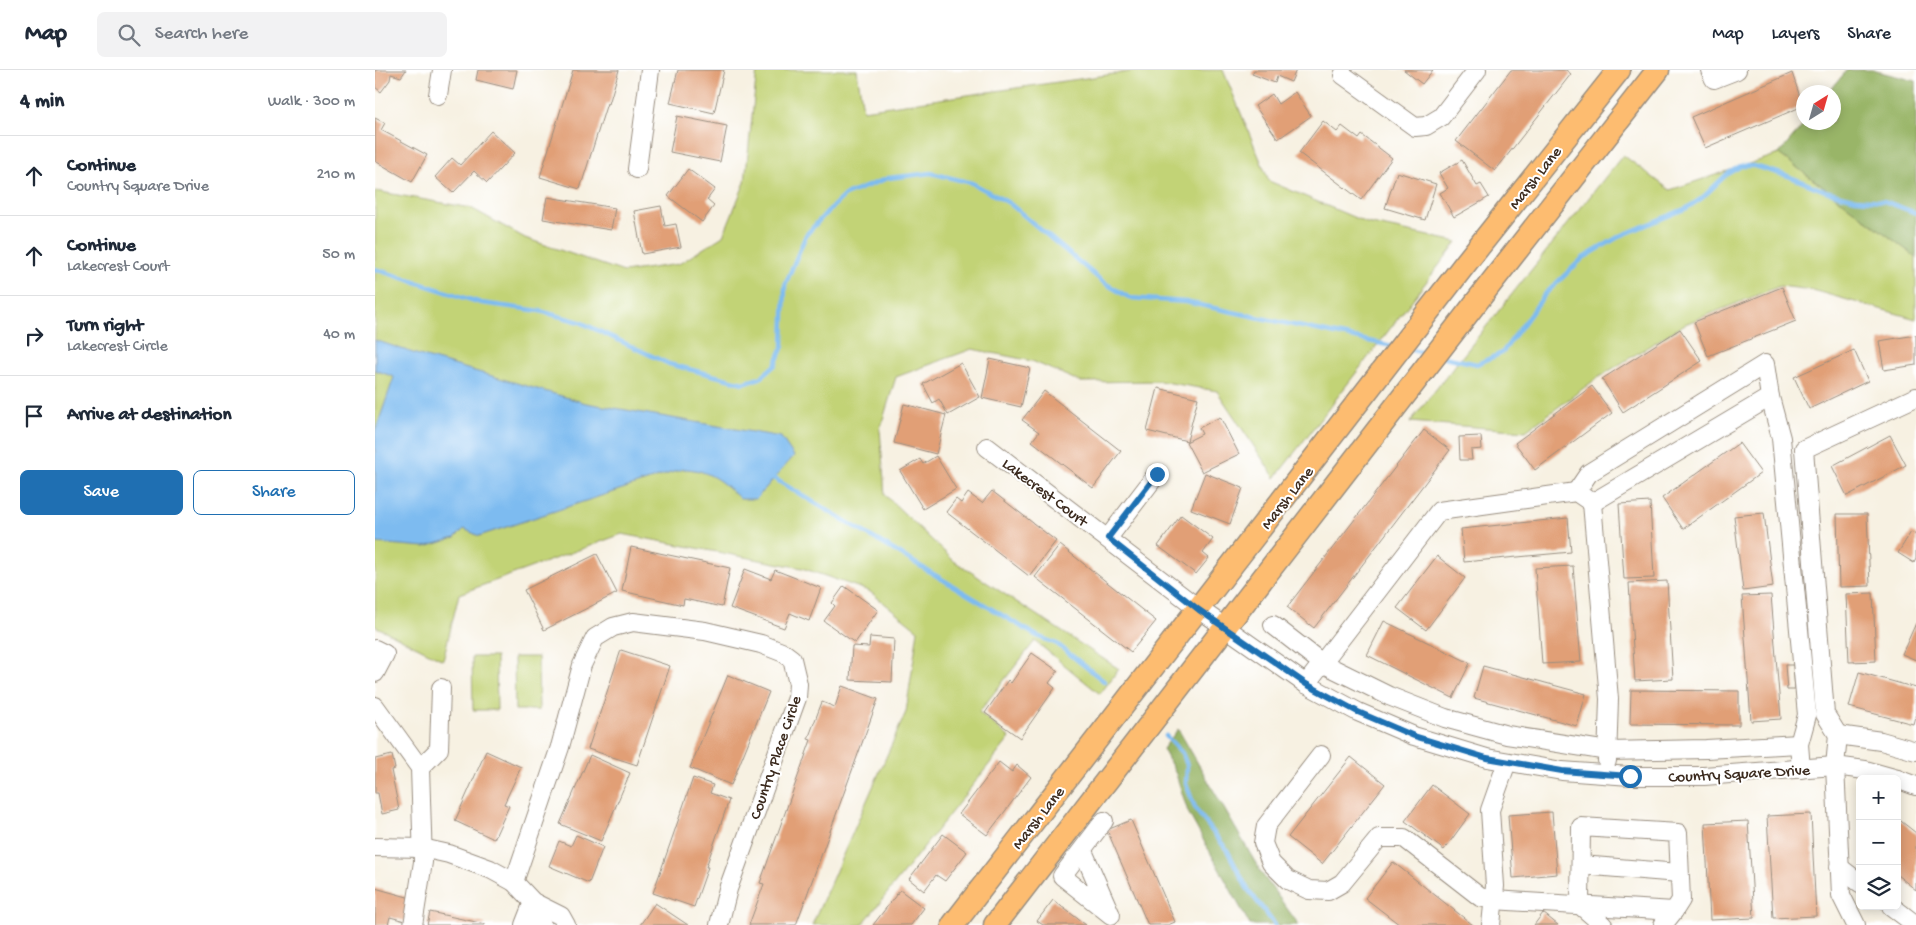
<!DOCTYPE html>
<html lang="en">
<head>
<meta charset="utf-8">
<style>
  body { margin:0; font-family:"Gochi Hand",sans-serif; background:#f2f2f3; color:#1f2937 }
  .controls { position:absolute; right:15px; bottom:15px; display:grid; overflow:hidden; border-radius:8px; box-shadow:0 2px 12px #0003 }
  .controls button { width:45px; height:45px; display:grid; place-items:center; padding:0; border:0; border-bottom:1px solid #e0e1e3; background:#fff; color:#1f2937; font:25px sans-serif }
  .compass { position:absolute; left:1421px; top:15px; width:45px; height:45px; border-radius:50%; background:#fff; box-shadow:0 2px 12px #0003; rotate:37deg }
  .stop { position:absolute; width:15px; height:15px; margin:-11px; border:4px solid #1f6fb2; border-radius:50%; background:#fff }
  .stop.end { background:#1f6fb2; border-color:#fff; box-shadow:0 1px 5px #0008 }
  .list { margin:0; padding:0; list-style:none }
  h2 { display:flex; justify-content:space-between; align-items:center; height:65px; margin:0; padding:0 20px; font-size:21px }
  h2 small { font-size:16px; font-weight:400; color:#747a83 }
  .list li { display:grid; grid-template-columns:32px 1fr auto; gap:15px; align-items:center; box-sizing:border-box; height:80px; padding:0 20px; border-top:1px solid #e0e1e3 }
  .list b { display:block; font-size:19px; white-space:nowrap }
  .list p { margin:0; font-size:16px; white-space:nowrap; color:#747a83 }
  .list em { font-size:16px; font-style:normal; color:#747a83 }
  .actions { display:flex; gap:10px; padding:15px 20px }
  .actions a { flex:1; padding:11px 0; border:1px solid #1f6fb2; border-radius:8px; text-align:center; font-size:18px; color:#1f6fb2 }
  .actions .main { background:#1f6fb2; color:#fff }
  .icon { flex:none; width:28px; height:28px; fill:none; stroke:currentColor; stroke-width:2; stroke-linecap:round; stroke-linejoin:round }
  .map { position:relative; flex:none; width:1541px; height:855px; overflow:hidden }
  header { display:flex; align-items:center; gap:30px; box-sizing:border-box; height:70px; padding:0 25px; background:#fff; border-bottom:1px solid #e0e1e3 }
  header strong { font-size:24px }
  nav { display:flex; gap:28px; margin-inline-start:auto; font-size:18px }
  .search { width:350px; height:45px; background:#f2f2f3; display:flex; align-items:center; gap:12px; box-sizing:border-box; padding:0 18px; border-radius:8px; color:#747a83; font-size:19px }
  main { display:flex }
  aside { flex:1; background:#fff }
  .map>svg:first-child { display:block }
  .green { fill:#c2d376; stroke:#7e7e4a }
  .forest { fill:#99b567; stroke:#6a7042 }
  .water { fill:#7dbbf0; stroke:#5c7287 }
  .lines { fill:none; stroke-linecap:round; stroke-linejoin:round }
  .stream { stroke:#7dbbf0; stroke-width:4.5 }
  .building { fill:#e19f76 }
  .minor-casing { stroke:#998e80; stroke-width:20 }
  .major-casing { stroke:#998e80; stroke-width:25 }
  .minor { stroke:#fff; stroke-width:18 }
  .major { stroke:#fdbc70; stroke-width:22 }
  .route { stroke:#1f6fb2; stroke-width:6 }
  .labels { text-anchor:middle; stroke-width:4; stroke-linejoin:round; paint-order:stroke }
  .street-label { font-size:16px; fill:#3b2a1e; stroke:#fff }
</style>
</head>
<body>
<header>
<strong>Map</strong>
<div class="search"><svg class="icon" aria-label="search" viewBox="0 0 24 24"><circle cx="10" cy="10" r="6"/><path d="M15 15l6 6"/></svg>Search here</div>
<nav><a>Map</a><a>Layers</a><a>Share</a></nav>
</header>
<main>
<aside>
<h2>4 min<small>Walk · 300 m</small></h2>
<ul class="list">
<li><svg class="icon" aria-label="ahead" viewBox="0 0 24 24"><path d="M12 20V5M6 11l6-6 6 6"/></svg><div><b>Continue</b><p>Country Square Drive</p></div><em>210 m</em></li>
<li><svg class="icon" aria-label="ahead" viewBox="0 0 24 24"><path d="M12 20V5M6 11l6-6 6 6"/></svg><div><b>Continue</b><p>Lakecrest Court</p></div><em>50 m</em></li>
<li><svg class="icon" aria-label="right" viewBox="0 0 24 24"><path d="M7 20v-9h11M14 6l5 5-5 5"/></svg><div><b>Turn right</b><p>Lakecrest Circle</p></div><em>40 m</em></li>
<li><svg class="icon" aria-label="arrive" viewBox="0 0 24 24"><path d="M6 21V4h12l-3 4 3 4H6"/></svg><div><b>Arrive at destination</b></div></li>
</ul>
<div class="actions"><a class="main">Save</a><a>Share</a></div>
</aside>
<div class="map">
<svg width="1541" height="855" viewBox="0 0 1541 855">
  <rect width="100%" height="100%" fill="#fff"/>
  <filter id="ink" filterUnits="userSpaceOnUse"><feTurbulence type="fractalNoise" baseFrequency=".02" numOctaves="2"/><feDisplacementMap in="SourceGraphic" scale="10" xChannelSelector="R" yChannelSelector="G"/><feConvolveMatrix kernelMatrix="1 2 1 2 8 2 1 2 1" color-interpolation-filters="sRGB"/></filter>
  <filter id="wash" filterUnits="userSpaceOnUse"><feTurbulence type="fractalNoise" baseFrequency=".0096" numOctaves="4" result="noise"/><feDisplacementMap in="SourceGraphic" scale="20" xChannelSelector="R" yChannelSelector="G"/><feGaussianBlur stdDeviation="1.12" result="paint"/><feColorMatrix in="noise" values="0 0 0 0 0 0 0 0 0 0 0 0 0 0 0 0 0 1.4 0 .05"/><feComposite in="paint" operator="in"/></filter>
  <g filter="url(#wash)">
    <rect width="100%" height="100%" fill="#f7f1e2"/>
    <g class="green">
      <polygon points="382,0 482,0 488,40 767,0 848,0 894,111 992,153 1082,172 900,408 842,321 784,311 706,312 657,291 597,279 521,307 505,359 510,425 579,491 744,599 725,624 660,571 604,642 635,668 487,855 437,855 531,642 543,560 494,521 427,498 247,464 84,524 68,590 0,556 0,121 96,138 150,168 249,202 304,194 348,166 370,112"/>
      <polygon points="1404,84 1541,187 1541,249 1437,220 1405,216 1310,254 1221,309 1151,361 1035,352 1248,85 1295,120"/>
      <polygon points="97,587 121,587 122,640 98,640"/>
      <polygon points="139,587 163,587 164,640 140,640"/>
    </g>
    <g class="forest">
      <polygon points="1472,0 1497,0 1541,11 1541,187 1404,84 1430,53 1458,52 1458,22 1454,22"/>
      <polygon points="803,659 887,804 924,855 875,855 813,742 801,704 788,679"/>
    </g>
    <path class="water" d="M0 270 44 285 211 333 406 367 419 386 381 429H365C348 412 333 399 308 399L104 466 89 459 80 468 50 477 0 473V362L19 307 0 300Z"/>
    <g class="lines">
      <g class="stream">
        <polyline points="0,199 106,233 165,241 205,252 294,294 368,313 385,308 400,295 408,276 410,215 431,165 451,143 470,125 513,108 556,103 597,113 634,133 728,212 755,228 811,232 1017,276"/>
        <polyline points="1032,279 1054,284"/>
        <polyline points="1069,287 1102,294 1127,283 1171,223 1208,188 1245,166 1312,138 1327,128 1352,104 1366,96 1379,96 1413,106 1450,121 1481,129 1509,131 1541,143"/>
        <polyline points="395,406 662,566 682,574 730,612"/>
        <polyline points="791,666 807,683 812,695 811,714 821,740 852,780 872,818 900,855"/>
      </g>
    </g>
    <g id="blocks">
      <g class="building">
        <polygon points="0,0 31,0 26,7 16,4 15,10 6,22 0,17"/>
        <polygon points="103,0 142,0 138,19 101,10"/>
        <polygon points="198,0 244,0 234,34 232,33 205,119 165,107"/>
        <polygon points="303,0 349,0 339,43 295,33"/>
        <polygon points="879,0 921,0 916,12 902,6 900,13 877,4"/>
        <polygon points="1029,0 1058,0 1047,14"/>
        <polygon points="1136,0 1191,0 1196,4 1120,101 1081,71"/>
        <polygon points="1417,3 1428,36 1330,78 1316,47"/>
        <polygon points="920,22 936,46 903,69 880,36 897,24 903,34"/>
        <polygon points="302,46 352,56 345,92 295,82"/>
        <polygon points="0,48 10,53 6,60 52,85 37,112 0,91"/>
        <polygon points="948,51 962,62 967,56 984,69 987,65 1017,88 986,130 924,83"/>
        <polygon points="116,61 140,83 112,113 99,101 78,123 60,107 77,88 85,95"/>
        <polygon points="1087,90 1102,116 1106,114 1114,127 1079,147 1065,123 1073,118 1064,103"/>
        <polygon points="313,99 340,119 332,130 339,136 327,152 293,126"/>
        <polygon points="1022,102 1061,114 1050,150 1010,138"/>
        <polygon points="172,127 240,138 236,160 168,149"/>
        <polygon points="286,136 290,156 301,154 306,177 267,184 259,141"/>
        <polygon points="1407,217 1421,251 1333,286 1319,252"/>
        <polygon points="1305,259 1327,291 1248,342 1227,309"/>
        <polygon points="1541,265 1541,295 1509,300 1504,271"/>
        <polygon points="1479,280 1493,311 1434,339 1419,307"/>
        <polygon points="615,289 655,298 646,337 607,328"/>
        <polygon points="586,293 605,327 573,345 564,329 558,333 548,314"/>
        <polygon points="1217,316 1237,343 1160,400 1140,373"/>
        <polygon points="783,318 823,328 812,371 772,361"/>
        <polygon points="669,321 746,381 718,418 657,371 664,362 647,350"/>
        <polygon points="529,334 571,345 561,384 519,373"/>
        <polygon points="845,347 864,384 827,402 811,372 827,364 824,358"/>
        <polygon points="1049,360 1075,380 939,558 912,537"/>
        <polygon points="1515,365 1531,395 1472,426 1457,396"/>
        <polygon points="1106,366 1107,379 1096,380 1097,390 1085,390 1084,367"/>
        <polygon points="1364,373 1386,403 1308,459 1287,428"/>
        <polygon points="561,386 581,419 548,439 525,401 545,389 548,394"/>
        <polygon points="830,403 868,418 855,454 816,439"/>
        <polygon points="617,421 681,471 654,506 571,442 581,429 586,433 593,423 607,433"/>
        <polygon points="1275,432 1279,508 1249,509 1244,434"/>
        <polygon points="1389,443 1398,517 1368,521 1359,446"/>
        <polygon points="1462,444 1492,444 1495,516 1464,517"/>
        <polygon points="806,445 838,469 828,483 834,488 821,504 783,476"/>
        <polygon points="1193,448 1196,482 1089,492 1086,459"/>
        <polygon points="1536,462 1541,465 1541,489 1539,493 1523,483"/>
        <polygon points="685,475 781,551 756,582 660,507"/>
        <polygon points="256,477 355,498 347,537 309,529 308,535 247,521"/>
        <polygon points="222,484 242,523 169,560 149,520"/>
        <polygon points="1062,486 1090,508 1051,560 1022,538"/>
        <polygon points="1198,496 1206,592 1167,594 1160,498"/>
        <polygon points="370,499 396,509 400,500 446,518 434,551 415,543 409,558 355,538"/>
        <polygon points="1292,511 1298,609 1260,611 1254,513"/>
        <polygon points="469,516 503,540 480,573 449,551 460,536 457,533"/>
        <polygon points="1498,523 1501,591 1474,592 1471,524"/>
        <polygon points="1396,525 1406,649 1376,651 1367,526"/>
        <polygon points="1009,551 1095,593 1078,628 992,585"/>
        <polygon points="1541,553 1541,590 1527,584"/>
        <polygon points="495,567 519,569 517,612 475,610 477,576 494,577"/>
        <polygon points="246,580 295,596 262,695 213,679"/>
        <polygon points="657,583 683,601 674,613 680,618 645,668 610,643 633,610 636,613"/>
        <polygon points="1410,595 1418,595 1420,620 1412,620"/>
        <polygon points="1108,596 1211,624 1202,656 1099,628"/>
        <polygon points="1484,602 1541,618 1541,643 1538,654 1474,637"/>
        <polygon points="353,605 394,622 356,715 315,698"/>
        <polygon points="467,616 503,629 421,855 374,855 389,814 385,813 436,670 433,669 447,632 460,637"/>
        <polygon points="1256,620 1364,621 1364,655 1255,654"/>
        <polygon points="111,681 146,697 129,734 134,736 119,769 80,751"/>
        <polygon points="17,685 20,699 16,700 24,740 7,744 3,723 0,723 0,689"/>
        <polygon points="215,685 255,703 226,771 185,754"/>
        <polygon points="976,687 1010,714 947,794 913,767"/>
        <polygon points="624,692 637,702 642,695 656,707 612,765 584,744"/>
        <polygon points="318,708 338,715 335,723 354,730 331,797 333,797 319,837 278,823"/>
        <polygon points="1057,715 1095,744 1069,780 1030,751"/>
        <polygon points="1177,742 1182,804 1138,808 1133,745"/>
        <polygon points="1436,744 1441,846 1398,848 1392,746"/>
        <polygon points="1522,748 1541,763 1541,820 1522,805"/>
        <polygon points="756,750 800,852 793,855 773,855 732,760"/>
        <polygon points="1373,751 1379,848 1335,850 1330,753"/>
        <polygon points="568,764 592,782 570,811 561,805 549,821 534,809"/>
        <polygon points="201,765 228,777 214,813 174,796 184,771 196,776"/>
        <polygon points="1018,792 1098,855 1025,855 990,828"/>
        <polygon points="0,818 36,828 30,851 15,847 13,855 0,855"/>
        <polygon points="525,820 549,838 536,855 498,855"/>
        <polygon points="678,830 711,855 668,855 662,851"/>
        <polygon points="280,833 313,855 265,855"/>
        <polygon points="55,842 110,854 110,855 52,855"/>
        <polygon points="1168,843 1183,855 1159,855"/>
      </g>
    </g>
  </g>
  <g filter="url(#ink)">
    <use href="#blocks" fill-opacity="0" stroke="#998e80" stroke-width="1"/>
    <g class="lines">
      <g class="minor-casing">
        <g id="minor">
          <polyline points="1335,0 1339,9 1362,0"/>
          <polyline points="968,5 1040,57 1051,56 1066,47 1102,0"/>
          <polyline points="63,25 67,0"/>
          <polyline points="262,99 275,0"/>
          <polyline points="612,377 824,539 931,614 983,642 1039,666 1112,688 1187,701 1255,706 1329,706 1460,696 1490,700 1522,709"/>
          <polyline points="1201,422 1214,403 1390,294 1395,327 1406,368 1432,645 1424,674 1426,699"/>
          <polyline points="1217,433 1234,629 1232,691"/>
          <polyline points="733,468 782,404"/>
          <polyline points="898,555 947,593 1014,626 1070,648 1132,665 1233,681 1331,679 1424,674"/>
          <polyline points="0,579 10,584 0,603"/>
          <polyline points="931,614 1064,441 1201,422 1217,433 1395,327"/>
          <polyline points="0,636 45,698 48,792 38,855"/>
          <polyline points="1463,665 1506,671 1541,681"/>
          <polyline points="946,685 891,756 888,773 896,793 913,810 934,820 953,821 967,813 1004,768 1029,768 1105,827 1118,830 1299,841 1288,855"/>
          <polyline points="45,698 64,679 66,618"/>
          <polyline points="1522,709 1541,716"/>
          <polyline points="729,751 687,806 736,845"/>
          <polyline points="0,777 47,778 74,784 115,799 139,812 158,832 186,846 191,855"/>
          <polyline points="708,781 735,843"/>
          <polyline points="1206,795 1304,803"/>
          <polyline points="1464,797 1485,813"/>
          <polyline points="139,812 185,677 207,595 220,568 238,557 258,552 330,561 386,574 409,583 417,589 423,614 422,628 353,819 344,855"/>
          <polyline points="158,832 167,855"/>
          <polyline points="1205,835 1206,757 1303,763 1306,830 1299,841"/>
          <polyline points="1205,835 1228,855"/>
          <polyline points="1516,836 1541,855"/>
          <polyline points="149,855 158,832"/>
          <polyline points="1116,855 1120,816 1115,740 1132,692"/>
          <polyline points="1481,855 1466,825 1460,696 1463,665 1450,644 1429,379 1541,327"/>
        </g>
      </g>
      <g class="major-casing">
        <g id="major">
          <polyline points="578,855 1090,194 1244,0"/>
          <polyline points="620,855 1120,208 1283,0"/>
        </g>
      </g>
      <use href="#minor" class="minor"/>
      <use href="#major" class="major"/>
    </g>
  </g>
  <g class="lines" filter="url(#ink)">
    <polyline class="route" points="782,404 733,468 824,540 931,614 983,642 1039,666 1112,688 1187,701 1255,706"/>
  </g>
  <g class="labels">
    <g class="street-label">
      <text transform="translate(1159 107) rotate(-52)" y="6">Marsh Lane</text>
      <text transform="translate(671 421) rotate(37)" y="6">Lakecrest Court</text>
      <text transform="translate(911 427) rotate(-52)" y="6">Marsh Lane</text>
      <text transform="translate(399 687) rotate(-71)" y="6">Country Place Circle</text>
      <text transform="translate(1364 702) rotate(-3)" y="6">Country Square Drive</text>
      <text transform="translate(662 747) rotate(-52)" y="6">Marsh Lane</text>
    </g>
  </g>
</svg>
<div class="controls">
<button>+</button>
<button>−</button>
<button><svg class="icon" aria-label="layers" viewBox="0 0 24 24"><path d="M12 4l9 5-9 5-9-5zM3 14l9 5 9-5"/></svg></button>
</div>
<svg class="compass" viewBox="-18 -18 36 36"><path d="M0-13l5 13h-10z" fill="#e53935"/><path d="M0 13l5-13h-10z" fill="#747a83"/></svg>
<div class="stop" style="left:1255px;top:706px"></div>
<div class="stop end" style="left:782px;top:404px"></div>
</div>
</main>
</body>
</html>
